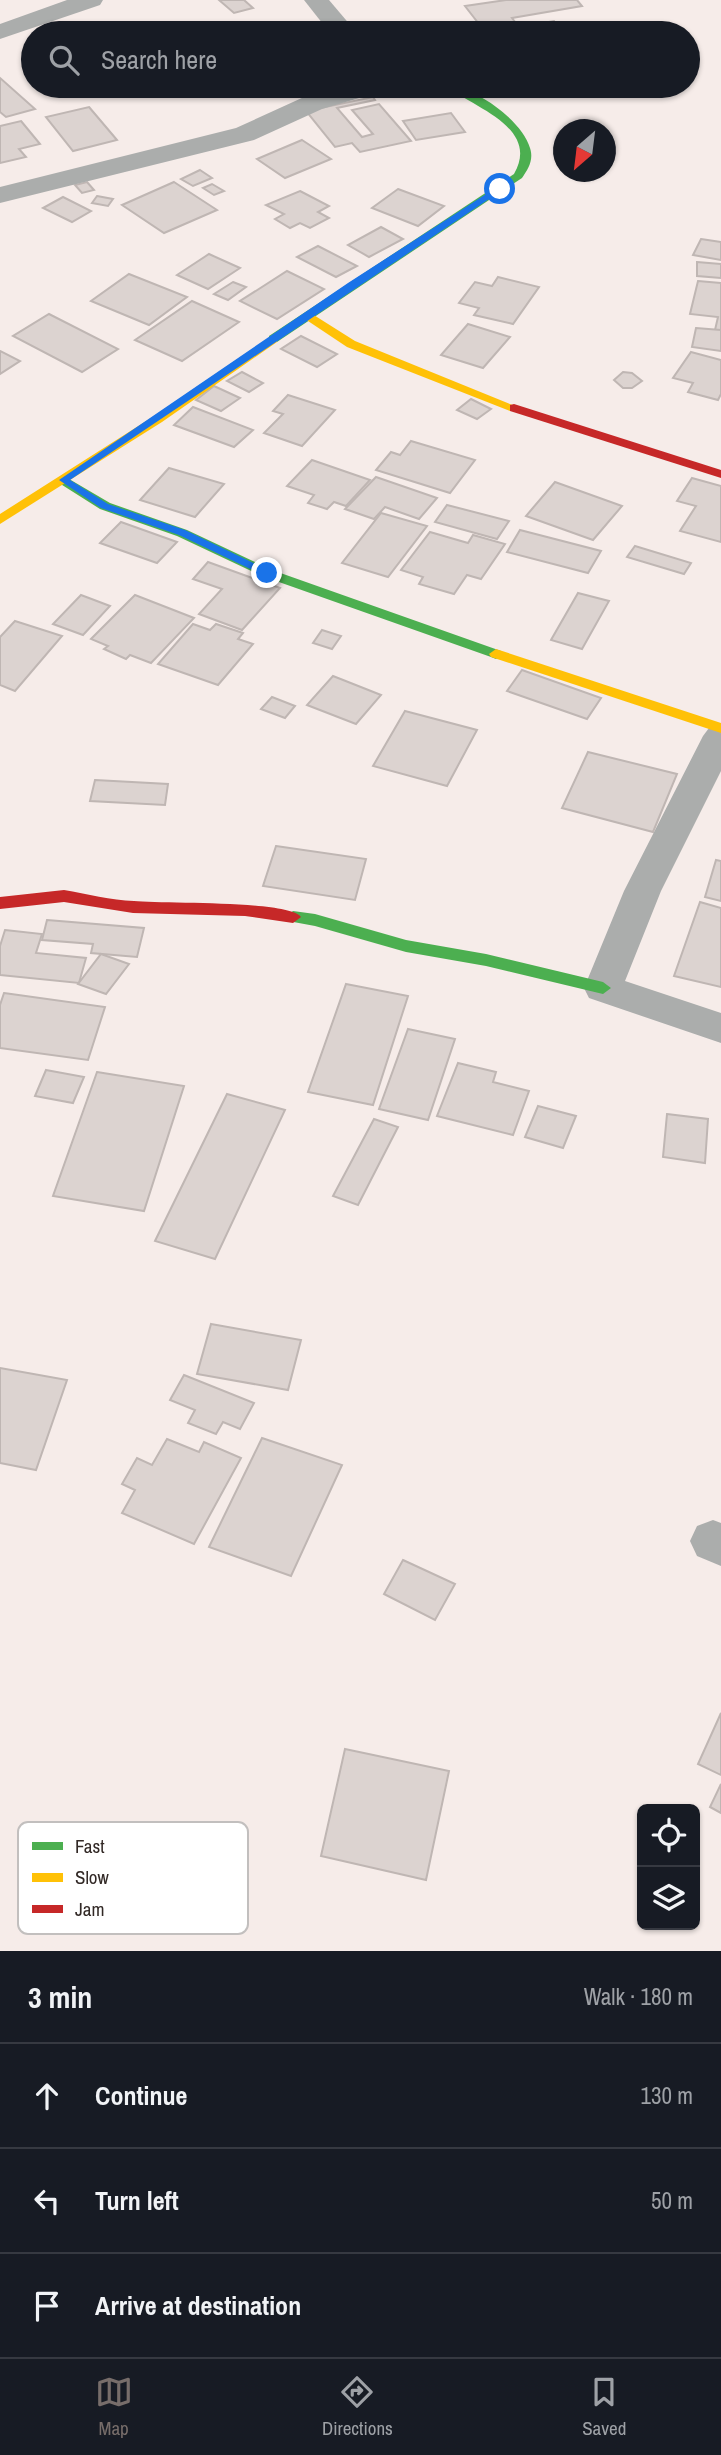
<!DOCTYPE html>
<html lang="en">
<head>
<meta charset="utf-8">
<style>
  body { margin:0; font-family:"Archivo Narrow",sans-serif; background:#20242c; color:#f1f3f6 }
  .controls { position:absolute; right:21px; bottom:21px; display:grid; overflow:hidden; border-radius:10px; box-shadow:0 2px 5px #0004 }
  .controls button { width:63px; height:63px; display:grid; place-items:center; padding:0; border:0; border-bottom:2px solid #363941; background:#171b24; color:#f1f3f6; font:35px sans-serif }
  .compass { position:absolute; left:553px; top:119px; width:63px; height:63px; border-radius:50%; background:#171b24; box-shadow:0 2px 5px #0004; rotate:208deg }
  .stop { position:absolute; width:21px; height:21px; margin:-16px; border:5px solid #1a73e8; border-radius:50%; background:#fff }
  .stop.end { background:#1a73e8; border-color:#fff; box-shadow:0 2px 7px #0008 }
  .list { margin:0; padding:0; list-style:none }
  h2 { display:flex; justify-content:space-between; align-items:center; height:91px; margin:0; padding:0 28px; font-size:30px }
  h2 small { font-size:23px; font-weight:400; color:#9ea1a6 }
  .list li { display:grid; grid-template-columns:46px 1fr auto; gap:21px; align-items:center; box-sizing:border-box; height:105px; padding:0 28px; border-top:2px solid #363941 }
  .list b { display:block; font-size:26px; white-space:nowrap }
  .list em { font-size:23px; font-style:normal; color:#9ea1a6 }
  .icon { flex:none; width:38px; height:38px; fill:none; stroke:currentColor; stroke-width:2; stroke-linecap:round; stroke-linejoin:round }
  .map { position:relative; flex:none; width:721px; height:1951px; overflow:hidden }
  .search { position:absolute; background:#171b24; box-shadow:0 2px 5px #0004; left:21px; right:21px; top:21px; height:77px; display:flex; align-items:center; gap:18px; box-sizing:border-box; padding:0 24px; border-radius:38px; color:#9ea1a6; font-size:26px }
  .sheet { height:406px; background:#171b24 }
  nav { display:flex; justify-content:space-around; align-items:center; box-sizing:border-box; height:98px; border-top:2px solid #363941; background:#171b24; font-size:19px; color:#9ea1a6 }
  nav a { display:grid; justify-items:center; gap:4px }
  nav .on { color:#776d6a }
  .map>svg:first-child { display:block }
  .building { fill:#dcd3d0; stroke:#bfb6b3; stroke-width:2 }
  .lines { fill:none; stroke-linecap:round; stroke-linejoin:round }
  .street { fill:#abadac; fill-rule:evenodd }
  .fast { fill:#4caf50; fill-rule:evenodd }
  .slow { fill:#ffc107; fill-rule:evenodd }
  .jam { fill:#c62828; fill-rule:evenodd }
  .route { fill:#1a73e8 }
  .key { fill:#fff; stroke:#c2bfbe; stroke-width:2 }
  .key-label { font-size:19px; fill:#322926 }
</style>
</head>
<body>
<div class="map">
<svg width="721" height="1951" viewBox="0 0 721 1951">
  <rect width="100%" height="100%" fill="#f6ece9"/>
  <g class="building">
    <polygon points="219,0 244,0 253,8 234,13"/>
    <polygon points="506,0 577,0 582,6 512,18 519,27 554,21 563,33 486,33 465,6"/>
    <polygon points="0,78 35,109 6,117 0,112"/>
    <polygon points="373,97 375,100 337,108 362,137 373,134 352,110 379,104 411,141 360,152 352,143 335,147 306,111"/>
    <polygon points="89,107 117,140 73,151 46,117"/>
    <polygon points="451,113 465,132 416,140 403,121"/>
    <polygon points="21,121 40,144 19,149 26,157 0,163 0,126"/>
    <polygon points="302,140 331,159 285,178 257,159"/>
    <polygon points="200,170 212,178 193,186 181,179"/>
    <polygon points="87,182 94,190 82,193 75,185"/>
    <polygon points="174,182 217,210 164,233 122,205"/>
    <polygon points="212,184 224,191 214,195 203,188"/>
    <polygon points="398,189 444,206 418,226 372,208"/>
    <polygon points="300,191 329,206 318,212 329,218 310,228 300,223 290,228 275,219 284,214 266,205"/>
    <polygon points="97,196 113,199 108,206 92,203"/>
    <polygon points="63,197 91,211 72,222 43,208"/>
    <polygon points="381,227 403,239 369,257 348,245"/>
    <polygon points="701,239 721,242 721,260 693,255"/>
    <polygon points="318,246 357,266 336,277 297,257"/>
    <polygon points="209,254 240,268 208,289 177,275"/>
    <polygon points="697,262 721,264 721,278 697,276"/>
    <polygon points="287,271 324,289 277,319 240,301"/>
    <polygon points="129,274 187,297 149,325 91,301"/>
    <polygon points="498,277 539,287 513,324 474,315 479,308 459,303 475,282 492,286"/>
    <polygon points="698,281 721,283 721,330 715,330 718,317 690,314"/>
    <polygon points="233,282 246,287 228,300 214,294"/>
    <polygon points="192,301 239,322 182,361 135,340"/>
    <polygon points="49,314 118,349 82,372 13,336"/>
    <polygon points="468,324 510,337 483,368 441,355"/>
    <polygon points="696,328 721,330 721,351 692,347"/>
    <polygon points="301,336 337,354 317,367 281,349"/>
    <polygon points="0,351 20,361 0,374"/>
    <polygon points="691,352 721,360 721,394 718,400 688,392 693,383 673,378"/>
    <polygon points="242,372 263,383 249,392 227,381"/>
    <polygon points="623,372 632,373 642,381 632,388 623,388 614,380"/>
    <polygon points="214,386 240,398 221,411 196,400"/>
    <polygon points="288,395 335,410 302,446 264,433 283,414 273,411"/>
    <polygon points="471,399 491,409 477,419 457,410"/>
    <polygon points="193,407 253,430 234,447 174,425"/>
    <polygon points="411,441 475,460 450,493 376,470 391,452 400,455"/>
    <polygon points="312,460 370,480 346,506 334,502 327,509 308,503 314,495 287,486"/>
    <polygon points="169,468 224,484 195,517 140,500"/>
    <polygon points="376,477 437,498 419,519 385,507 374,519 345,509"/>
    <polygon points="692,478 721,486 721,542 680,531 696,506 677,501"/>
    <polygon points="555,482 622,506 593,540 526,516"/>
    <polygon points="447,505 509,521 497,539 435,522"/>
    <polygon points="381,513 427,526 388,577 342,563"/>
    <polygon points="121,522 177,542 157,563 100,543"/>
    <polygon points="520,530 601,551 588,573 507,552"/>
    <polygon points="430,532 468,543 473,535 505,544 481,579 467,575 454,594 419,584 423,577 401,570"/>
    <polygon points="635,546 691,563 684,574 627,557"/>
    <polygon points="208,562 280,588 242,630 199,614 222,589 193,579"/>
    <polygon points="578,593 609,601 582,649 551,640"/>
    <polygon points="81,595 110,606 83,635 53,624"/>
    <polygon points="135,595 194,618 151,663 130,655 126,659 104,649 108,646 91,639"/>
    <polygon points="15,621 62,636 15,691 0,685 0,637"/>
    <polygon points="193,624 210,630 216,624 243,633 238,639 253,644 218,685 158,664"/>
    <polygon points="322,630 341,636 332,649 313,643"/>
    <polygon points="522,670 601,698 587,719 507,691"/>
    <polygon points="333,676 381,695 356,724 307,705"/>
    <polygon points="272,697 295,706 285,718 261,709"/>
    <polygon points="405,711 477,730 447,786 373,766"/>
    <polygon points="588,752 677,774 653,832 562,808"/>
    <polygon points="95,780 168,784 165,805 90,801"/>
    <polygon points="276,846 366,859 355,900 263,886"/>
    <polygon points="716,860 721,861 721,901 705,897"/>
    <polygon points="700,902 721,908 721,987 674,976"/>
    <polygon points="47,920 144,928 137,957 91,953 93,944 42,940"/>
    <polygon points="5,930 42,934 36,953 86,958 79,983 0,975 0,946"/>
    <polygon points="101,954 129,964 106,994 78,984"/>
    <polygon points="346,984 408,996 373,1105 308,1092"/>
    <polygon points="4,993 105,1007 88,1060 0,1048 0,1005"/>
    <polygon points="408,1029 455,1039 428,1120 379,1109"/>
    <polygon points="458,1063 496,1072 493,1082 529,1091 513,1135 437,1116"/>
    <polygon points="46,1070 84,1077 73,1103 35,1096"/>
    <polygon points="97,1072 184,1086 144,1211 53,1196"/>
    <polygon points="227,1094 285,1110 215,1259 155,1241"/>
    <polygon points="538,1106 576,1116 563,1148 525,1137"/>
    <polygon points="667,1114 708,1119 705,1163 663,1157"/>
    <polygon points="374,1119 398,1127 358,1205 333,1196"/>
    <polygon points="211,1324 301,1340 288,1390 197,1374"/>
    <polygon points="0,1368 67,1380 36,1470 0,1463"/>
    <polygon points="184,1375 254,1403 240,1429 223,1422 216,1434 188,1423 195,1410 170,1400"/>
    <polygon points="262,1438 342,1465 291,1576 209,1547"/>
    <polygon points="167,1439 199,1452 204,1442 241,1458 194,1544 122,1513 135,1490 122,1484 137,1458 152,1465"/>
    <polygon points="403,1560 455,1584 435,1620 384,1594"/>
    <polygon points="721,1713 721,1775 698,1764"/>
    <polygon points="345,1749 449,1771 426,1880 321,1856"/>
    <polygon points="721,1784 721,1813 710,1807"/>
  </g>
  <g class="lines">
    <g class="street">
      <polygon points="67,0 103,0 100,5 0,39 0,24"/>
      <polygon points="304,0 329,0 357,33 330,33"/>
      <polygon points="346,86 387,86 383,91 322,109 254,140 0,203 0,187 236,128 304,97"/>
      <polygon points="721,724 721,771 661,891 625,981 721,1013 721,1043 589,998 584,988 624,891 703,736 709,728"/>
      <polygon points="713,1520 721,1523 721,1566 697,1556 690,1541 697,1526"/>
    </g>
    <g class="fast">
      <path d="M446 86C473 85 522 120 530 148 534 160 528 169 522 178L277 342H269V336L514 174C541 127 472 107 446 86Z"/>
      <polygon points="64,476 110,503 187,530 272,570 501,651 503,654 496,659 491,657 262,576 177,536 100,509 59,483 58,480"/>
      <polygon points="293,911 315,914 406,940 486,954 603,982 611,988 603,994 486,966 406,952 315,926 288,921 285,917"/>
    </g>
    <g class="slow">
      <polygon points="309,312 355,341 520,408 518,411 510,411 347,347 305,319 303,316"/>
      <polygon points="273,335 277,336 277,342 162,422 0,524 0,514 154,416"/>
      <polygon points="496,649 721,723 721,733 491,657 489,654"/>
    </g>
    <g class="jam">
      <polygon points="514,404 721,470 721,478 510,411 510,405"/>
      <path d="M64 890C87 894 111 900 134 901 161 904 288 900 301 917L293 923 245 916 133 913 64 902 0 909V897Z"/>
    </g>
  </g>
  <polygon class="route" points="497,187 504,189 70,480 108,504 185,530 270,571 270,575 263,575 179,535 101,508 59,480 348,283"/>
  <rect x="18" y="1822" width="230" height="112" rx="10" class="key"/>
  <rect x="32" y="1842" width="31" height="8" fill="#4caf50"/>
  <rect x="32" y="1873" width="31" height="9" fill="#ffc107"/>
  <rect x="32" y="1905" width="31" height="8" fill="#c62828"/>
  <g class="key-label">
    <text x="75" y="1853">Fast</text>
    <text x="75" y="1884">Slow</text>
    <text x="75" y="1916">Jam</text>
  </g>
</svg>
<div class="controls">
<button><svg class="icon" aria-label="locate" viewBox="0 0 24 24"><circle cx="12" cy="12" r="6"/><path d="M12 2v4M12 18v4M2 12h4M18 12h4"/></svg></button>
<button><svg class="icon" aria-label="layers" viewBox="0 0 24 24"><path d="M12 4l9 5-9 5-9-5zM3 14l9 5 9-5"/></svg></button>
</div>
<svg class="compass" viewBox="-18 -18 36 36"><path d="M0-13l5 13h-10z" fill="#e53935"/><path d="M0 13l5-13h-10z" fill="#9ea1a6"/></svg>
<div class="stop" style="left:500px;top:189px"></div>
<div class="stop end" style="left:267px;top:573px"></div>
<div class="search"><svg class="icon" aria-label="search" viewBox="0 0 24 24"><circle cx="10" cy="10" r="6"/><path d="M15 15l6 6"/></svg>Search here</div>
</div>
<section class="sheet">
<h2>3 min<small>Walk · 180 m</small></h2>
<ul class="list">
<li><svg class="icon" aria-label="ahead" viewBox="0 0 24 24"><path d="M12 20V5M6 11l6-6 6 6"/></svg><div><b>Continue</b></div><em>130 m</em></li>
<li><svg class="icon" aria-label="left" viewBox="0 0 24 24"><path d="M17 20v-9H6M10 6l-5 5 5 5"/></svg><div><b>Turn left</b></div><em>50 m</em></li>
<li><svg class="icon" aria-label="arrive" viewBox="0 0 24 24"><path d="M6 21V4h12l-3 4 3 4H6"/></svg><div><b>Arrive at destination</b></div></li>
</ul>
</section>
<nav>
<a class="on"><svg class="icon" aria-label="map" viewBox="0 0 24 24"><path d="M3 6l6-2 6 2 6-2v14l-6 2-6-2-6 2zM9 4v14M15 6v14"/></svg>Map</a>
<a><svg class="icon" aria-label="directions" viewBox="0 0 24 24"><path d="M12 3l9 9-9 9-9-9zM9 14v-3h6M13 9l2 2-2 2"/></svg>Directions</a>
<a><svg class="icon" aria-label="saved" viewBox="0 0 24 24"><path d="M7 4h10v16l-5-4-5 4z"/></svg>Saved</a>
</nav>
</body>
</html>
